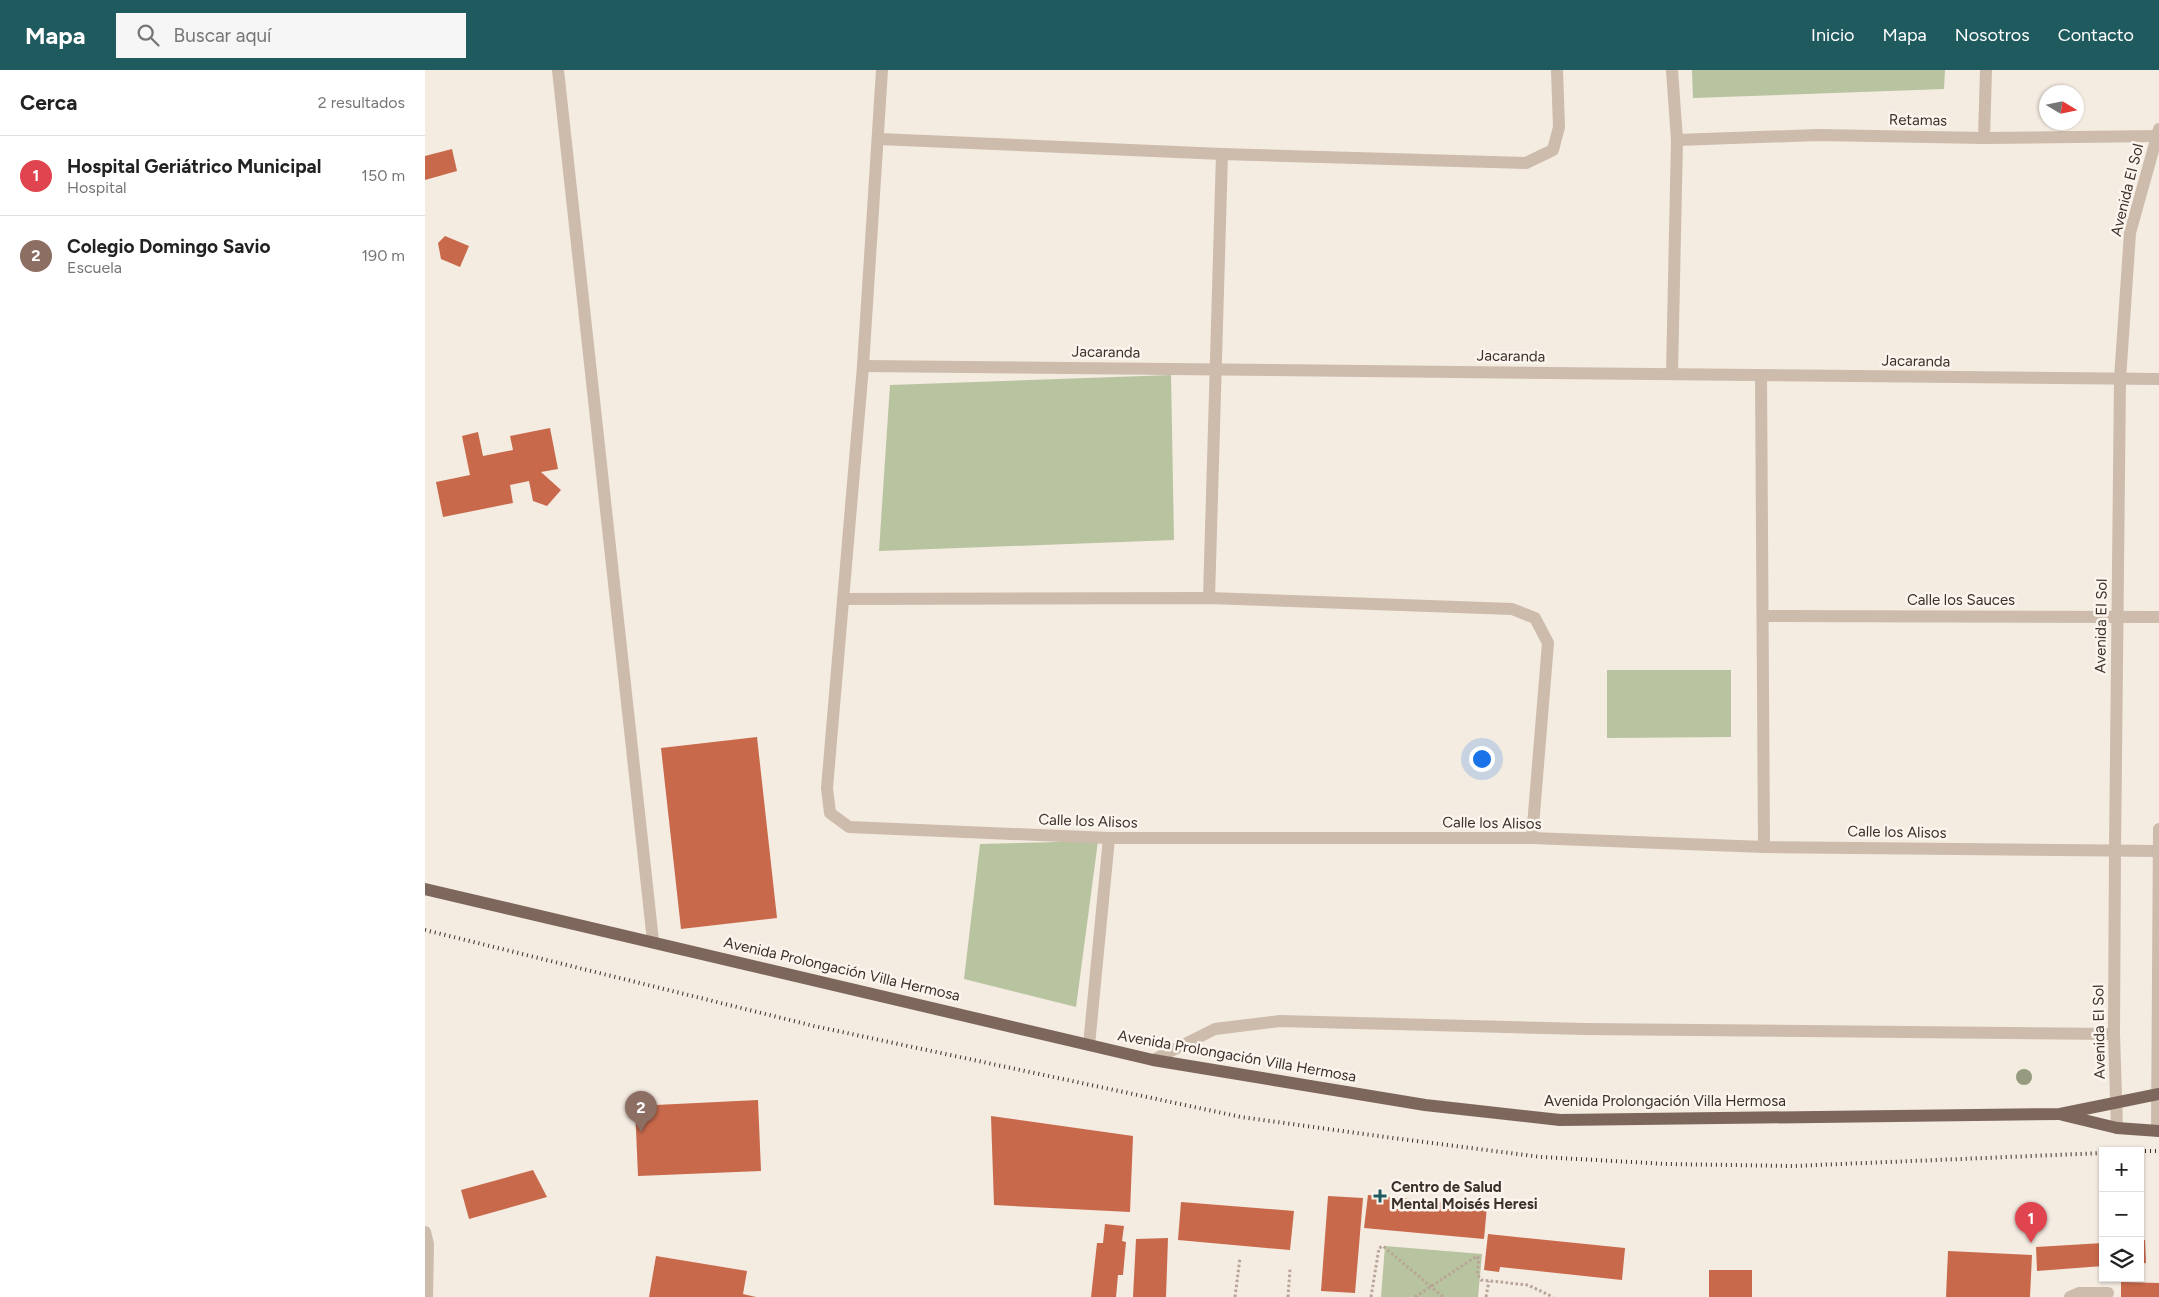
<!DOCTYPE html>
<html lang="es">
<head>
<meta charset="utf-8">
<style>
  body { margin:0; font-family:Figtree,sans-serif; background:#f6f6f6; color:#222 }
  .controls { position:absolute; right:15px; bottom:15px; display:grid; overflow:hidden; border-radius:0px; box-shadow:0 1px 4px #0004 }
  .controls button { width:45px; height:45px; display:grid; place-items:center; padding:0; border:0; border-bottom:1px solid #e0e0e0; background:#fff; color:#222; font:25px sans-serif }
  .compass { position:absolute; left:1614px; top:15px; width:45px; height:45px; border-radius:50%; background:#fff; box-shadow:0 1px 4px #0004; rotate:100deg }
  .you { position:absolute; left:1056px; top:688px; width:18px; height:18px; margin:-12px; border:4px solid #fff; border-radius:50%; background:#1a73e8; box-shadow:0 0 0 8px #1a73e833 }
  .badge { display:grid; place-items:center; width:32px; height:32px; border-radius:50%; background:#1f5a5e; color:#fff; font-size:16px; font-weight:700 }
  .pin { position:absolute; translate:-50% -41px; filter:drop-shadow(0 1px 2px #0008) }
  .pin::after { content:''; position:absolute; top:26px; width:18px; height:15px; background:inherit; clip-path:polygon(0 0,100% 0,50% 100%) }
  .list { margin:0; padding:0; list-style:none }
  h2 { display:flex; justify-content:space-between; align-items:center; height:65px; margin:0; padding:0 20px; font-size:21px }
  h2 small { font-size:16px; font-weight:400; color:#767676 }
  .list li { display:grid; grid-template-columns:32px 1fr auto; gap:15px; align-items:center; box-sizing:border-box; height:80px; padding:0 20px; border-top:1px solid #e0e0e0 }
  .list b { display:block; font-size:19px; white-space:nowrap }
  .list p { margin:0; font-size:16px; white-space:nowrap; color:#767676 }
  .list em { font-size:16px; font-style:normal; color:#767676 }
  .icon { flex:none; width:28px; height:28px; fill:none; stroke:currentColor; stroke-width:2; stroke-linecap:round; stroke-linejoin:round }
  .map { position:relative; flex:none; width:1734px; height:1227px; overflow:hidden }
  header { display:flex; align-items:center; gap:30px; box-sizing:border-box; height:70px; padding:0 25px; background:#1f5a5e; color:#fff }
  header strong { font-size:24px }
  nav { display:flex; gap:28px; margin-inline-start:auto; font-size:18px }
  .search { width:350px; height:45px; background:#f6f6f6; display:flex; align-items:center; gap:12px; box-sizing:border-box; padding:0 18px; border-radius:0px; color:#767676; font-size:19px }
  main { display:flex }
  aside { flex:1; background:#fff }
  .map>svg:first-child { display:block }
  .green { fill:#b8c4a0 }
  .building { fill:#c8694b }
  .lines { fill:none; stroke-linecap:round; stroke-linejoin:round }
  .path { stroke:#b9a596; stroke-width:3; stroke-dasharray:2.5 2.5; stroke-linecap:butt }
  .minor { stroke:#cdbbac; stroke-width:12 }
  .major { stroke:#7d675c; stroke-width:12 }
  .rail { stroke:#3b302b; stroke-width:4; stroke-dasharray:1 4; stroke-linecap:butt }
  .tree { fill:#969b7f }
  .poi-dot { fill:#1f5a5e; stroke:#fbf5ee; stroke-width:2 }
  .labels { text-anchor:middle; stroke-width:5; stroke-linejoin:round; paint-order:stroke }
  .street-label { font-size:15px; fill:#3b302b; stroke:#fbf5ee }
  .poi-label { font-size:15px; font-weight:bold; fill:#3b302b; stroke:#fbf5ee; text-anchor:start }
</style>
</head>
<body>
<header>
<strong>Mapa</strong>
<div class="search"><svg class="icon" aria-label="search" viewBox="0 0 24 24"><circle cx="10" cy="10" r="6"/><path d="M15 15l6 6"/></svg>Buscar aquí</div>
<nav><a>Inicio</a><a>Mapa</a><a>Nosotros</a><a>Contacto</a></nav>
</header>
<main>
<aside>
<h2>Cerca<small>2 resultados</small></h2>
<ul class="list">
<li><span class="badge" style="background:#e0444e">1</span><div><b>Hospital Geriátrico Municipal</b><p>Hospital</p></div><em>150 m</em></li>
<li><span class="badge" style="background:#8d6e63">2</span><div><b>Colegio Domingo Savio</b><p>Escuela</p></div><em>190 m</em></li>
</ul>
</aside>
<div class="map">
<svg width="1734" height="1227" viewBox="0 0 1734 1227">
  <rect width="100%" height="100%" fill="#f4ebe1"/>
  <g class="green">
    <polygon points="1267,0 1520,0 1519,19 1268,28"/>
    <polygon points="746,305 749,470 454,481 465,315"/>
    <polygon points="1182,600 1306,600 1306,667 1182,668"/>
    <polygon points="673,771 651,937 539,909 555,774"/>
    <polygon points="960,1176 1057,1184 1053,1227 956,1227"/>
  </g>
  <g class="building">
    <polygon points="27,79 32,101 0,110 0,86"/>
    <polygon points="20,166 44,176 35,197 16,189 13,173"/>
    <polygon points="125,358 133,399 116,402 136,420 122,436 108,431 104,411 85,415 88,433 18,447 11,412 45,405 37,366 53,362 58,386 88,380 85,366"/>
    <polygon points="332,667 352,848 256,859 236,678"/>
    <polygon points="333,1030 336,1101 213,1106 210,1036"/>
    <polygon points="566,1046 708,1066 705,1142 569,1135"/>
    <polygon points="108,1100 122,1127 44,1149 36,1120"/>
    <polygon points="943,1125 1062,1136 1059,1169 939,1158"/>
    <polygon points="903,1126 938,1128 930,1223 896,1221"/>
    <polygon points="756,1132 869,1141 865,1180 753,1170"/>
    <polygon points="680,1154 699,1156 697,1171 701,1172 698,1205 693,1205 691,1227 666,1227 672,1173 678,1173"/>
    <polygon points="1063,1164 1200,1178 1197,1210 1075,1197 1074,1202 1059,1200"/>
    <polygon points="743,1168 741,1227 708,1227 711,1169"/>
    <polygon points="1715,1170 1720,1170 1721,1193 1715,1194"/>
    <polygon points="1678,1173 1678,1196 1612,1201 1611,1177"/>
    <polygon points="1523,1181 1607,1185 1605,1227 1521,1227"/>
    <polygon points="231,1186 322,1201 318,1224 331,1227 224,1227"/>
    <rect x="1284" y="1200" width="43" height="27"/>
    <polygon points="1696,1212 1734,1213 1734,1227 1696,1227"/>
  </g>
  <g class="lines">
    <g class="path">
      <polyline points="810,1227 815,1188"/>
      <polyline points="863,1227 865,1199"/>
      <polyline points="946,1227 954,1178 958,1176 1018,1227"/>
      <polyline points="990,1227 1052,1186 1054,1189 1052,1204 1056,1210 1103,1215 1128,1227"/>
      <polyline points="1061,1227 1064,1211"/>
    </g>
    <g class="minor">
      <polyline points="133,0 228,871"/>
      <polyline points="457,0 438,296 402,718 405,743 424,757 684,768 1107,768 1339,777 1734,781"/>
      <polyline points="1559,68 1561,0"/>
      <polyline points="454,69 797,84 1101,93 1128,80 1134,57 1132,0"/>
      <polyline points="1252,70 1393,65 1559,68 1734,66"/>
      <polyline points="438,296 1734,309"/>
      <polyline points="1247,304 1252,70 1247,0"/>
      <polyline points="1336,305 1339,777"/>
      <polyline points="784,528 797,84"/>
      <polyline points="418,529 784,528 1087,539 1110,548 1123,573 1107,768"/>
      <polyline points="1338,546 1734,547"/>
      <polyline points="664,975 684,768"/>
      <polyline points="728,990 790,959 855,951 1161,959 1689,964"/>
      <polyline points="1692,1058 1689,964 1690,781 1695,309 1705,163 1734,59"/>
      <polyline points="1732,1061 1734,759"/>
      <polyline points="0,1162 3,1174 2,1227"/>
      <polyline points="1645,1227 1654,1223 1683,1223"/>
    </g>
    <g class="major">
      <polyline points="0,819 728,990 1000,1035 1135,1050 1635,1044 1734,1024"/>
      <polyline points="1638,1045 1692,1058 1734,1061"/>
    </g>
    <g class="rail">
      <polyline points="0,860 389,956 816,1047 968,1068 1116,1087 1242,1094 1368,1096 1678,1083"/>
      <polyline points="1715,1081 1734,1081"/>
    </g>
  </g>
  <circle class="tree" cx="1599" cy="1007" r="8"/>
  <path class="poi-dot" d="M952.5 1118.5h5v5h5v5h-5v5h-5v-5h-5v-5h5z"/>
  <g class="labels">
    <g class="street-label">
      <text transform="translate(1493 50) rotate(1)" y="5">Retamas</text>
      <text transform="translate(1702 120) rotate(-76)" y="5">Avenida El Sol</text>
      <text transform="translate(681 282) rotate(1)" y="5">Jacaranda</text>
      <text transform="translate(1086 286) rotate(1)" y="5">Jacaranda</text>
      <text transform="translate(1491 291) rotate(1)" y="5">Jacaranda</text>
      <text x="1536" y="535">Calle los Sauces</text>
      <text transform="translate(1676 556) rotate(-89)" y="5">Avenida El Sol</text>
      <text transform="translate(663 751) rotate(2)" y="5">Calle los Alisos</text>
      <text transform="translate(1067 753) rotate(1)" y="5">Calle los Alisos</text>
      <text transform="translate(1472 762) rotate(1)" y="5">Calle los Alisos</text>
      <text transform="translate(417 899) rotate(13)" y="5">Avenida Prolongación Villa Hermosa</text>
      <text transform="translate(1674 962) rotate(-91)" y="5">Avenida El Sol</text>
      <text transform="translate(812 986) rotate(10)" y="5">Avenida Prolongación Villa Hermosa</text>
      <text x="1240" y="1036">Avenida Prolongación Villa Hermosa</text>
    </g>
    <g class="poi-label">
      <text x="966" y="1122">Centro de Salud<tspan x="966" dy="17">Mental Moisés Heresi</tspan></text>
    </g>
  </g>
</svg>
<div class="controls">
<button>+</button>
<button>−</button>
<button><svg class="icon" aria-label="layers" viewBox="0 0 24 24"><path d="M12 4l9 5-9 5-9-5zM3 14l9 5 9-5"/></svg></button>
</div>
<svg class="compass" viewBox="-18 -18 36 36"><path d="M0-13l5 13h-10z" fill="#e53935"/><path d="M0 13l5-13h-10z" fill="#767676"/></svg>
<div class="you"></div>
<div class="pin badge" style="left:1606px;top:1173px;background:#e0444e">1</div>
<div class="pin badge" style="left:216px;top:1062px;background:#8d6e63">2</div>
</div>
</main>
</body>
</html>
